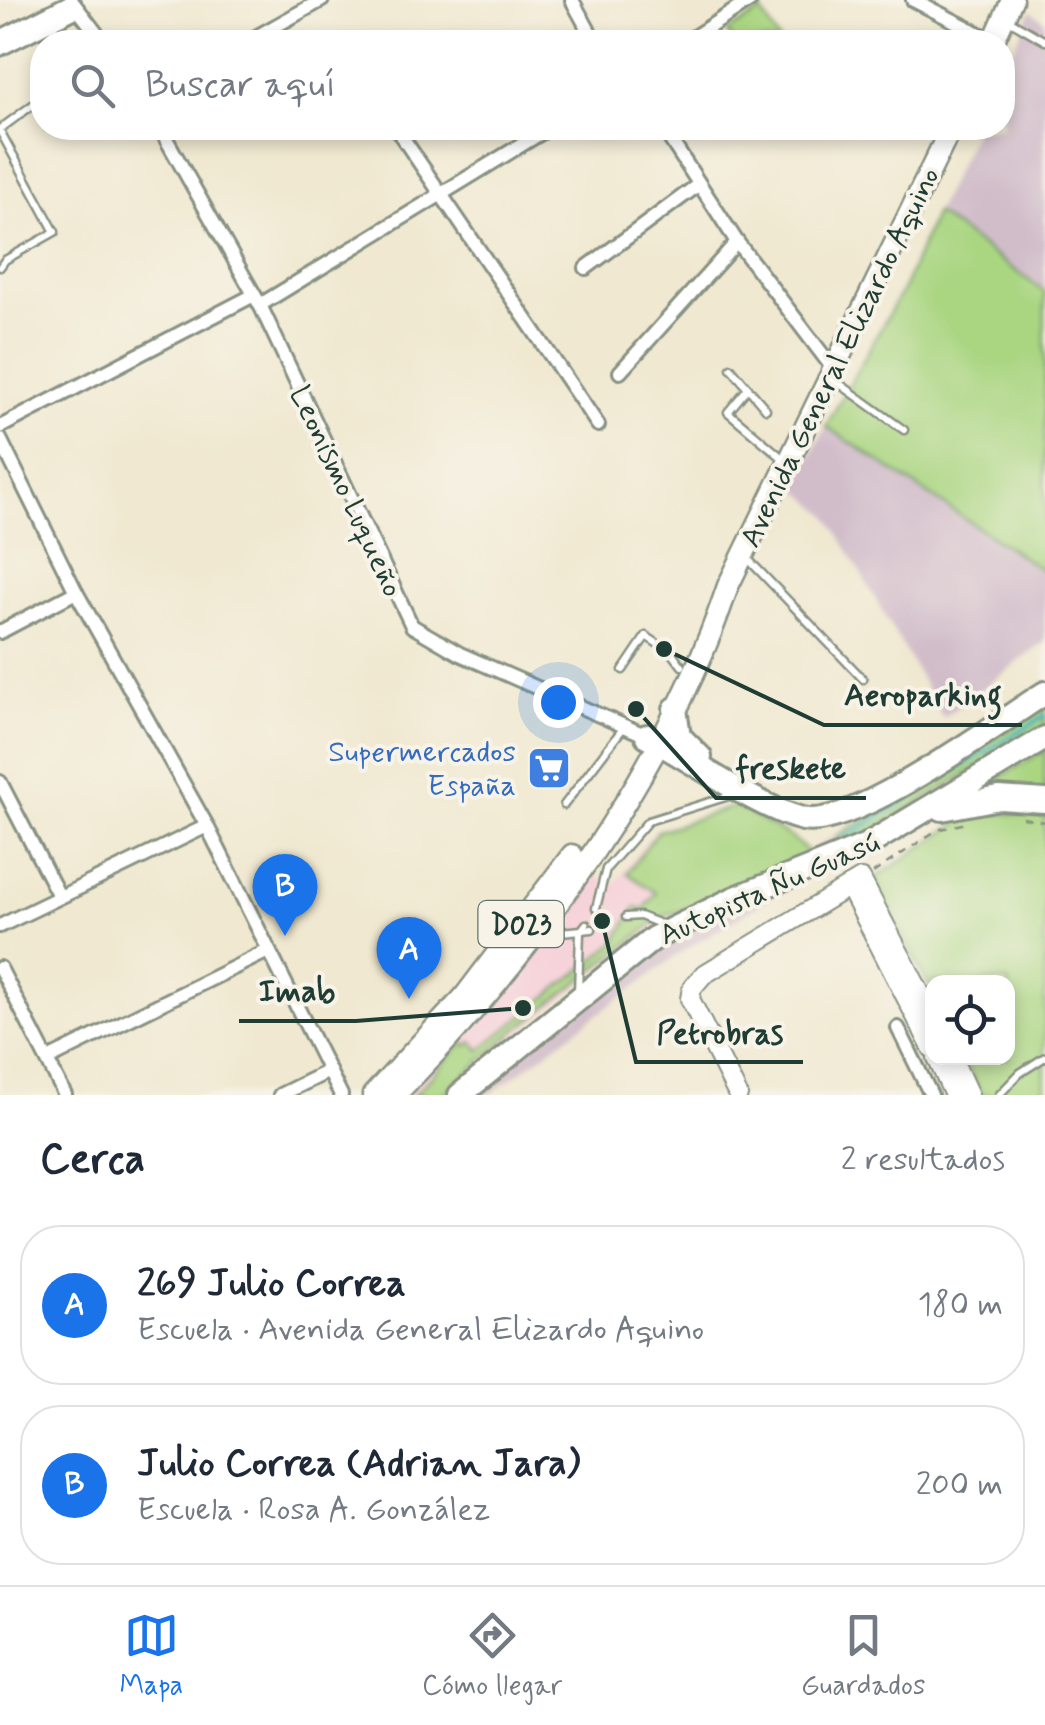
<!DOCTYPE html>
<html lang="es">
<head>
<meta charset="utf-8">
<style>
  body { margin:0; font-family:Mynerve,sans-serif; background:#f2f2f3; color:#1f2937 }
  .controls { position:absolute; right:30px; bottom:30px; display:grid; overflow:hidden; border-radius:20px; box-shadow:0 5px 15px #0003 }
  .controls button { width:90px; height:90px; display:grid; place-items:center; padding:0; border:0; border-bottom:2px solid #e0e1e3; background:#fff; color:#1f2937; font:50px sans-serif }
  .you { position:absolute; left:558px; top:702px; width:35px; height:35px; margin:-25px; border:8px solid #fff; border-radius:50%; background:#1a73e8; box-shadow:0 0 0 15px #1a73e833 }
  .badge { display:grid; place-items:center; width:65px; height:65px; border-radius:50%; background:#1a73e8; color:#fff; font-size:32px; font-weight:700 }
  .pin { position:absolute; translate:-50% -82px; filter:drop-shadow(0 2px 5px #0008) }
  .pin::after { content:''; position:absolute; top:52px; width:35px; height:30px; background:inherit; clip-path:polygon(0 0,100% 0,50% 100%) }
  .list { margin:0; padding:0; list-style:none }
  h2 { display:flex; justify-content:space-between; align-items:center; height:130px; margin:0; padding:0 40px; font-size:42px }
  h2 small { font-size:32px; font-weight:400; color:#747a83 }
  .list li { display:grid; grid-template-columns:65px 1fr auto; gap:30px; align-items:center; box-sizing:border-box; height:160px; margin:0 20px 20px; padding:0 20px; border:2px solid #e0e1e3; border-radius:40px }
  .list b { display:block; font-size:38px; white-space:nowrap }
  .list p { margin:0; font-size:32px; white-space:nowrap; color:#747a83 }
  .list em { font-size:32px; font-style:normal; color:#747a83 }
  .icon { flex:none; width:55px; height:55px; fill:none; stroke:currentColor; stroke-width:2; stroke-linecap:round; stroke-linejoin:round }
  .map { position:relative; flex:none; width:1045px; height:1095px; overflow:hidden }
  .search { position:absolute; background:#fff; box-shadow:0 5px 15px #0003; left:30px; right:30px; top:30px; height:110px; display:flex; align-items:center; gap:25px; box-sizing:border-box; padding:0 35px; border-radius:40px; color:#747a83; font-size:38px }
  .sheet { height:490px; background:#fff }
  nav { display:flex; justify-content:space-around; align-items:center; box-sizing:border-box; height:140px; border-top:2px solid #e0e1e3; background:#fff; font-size:28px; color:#747a83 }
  nav a { display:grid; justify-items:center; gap:5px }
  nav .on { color:#1a73e8 }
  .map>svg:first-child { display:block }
  .built { fill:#f6cfd8 }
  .industrial { fill:#d1bdca }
  .green { fill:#aad682; stroke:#648a5b; stroke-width:2.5 }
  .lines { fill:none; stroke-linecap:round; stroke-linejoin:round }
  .stream { stroke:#46b3c1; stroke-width:4 }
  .lane-casing { stroke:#889282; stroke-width:11 }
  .street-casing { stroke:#889282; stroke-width:18 }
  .secondary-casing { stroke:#889282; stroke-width:22 }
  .primary-casing { stroke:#889282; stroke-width:25 }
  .highway-casing { stroke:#889282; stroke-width:28 }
  .path { stroke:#889282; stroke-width:2.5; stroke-dasharray:8 8; stroke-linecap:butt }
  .lane { stroke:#fff; stroke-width:6 }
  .street { stroke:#fff; stroke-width:12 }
  .secondary { stroke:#fff; stroke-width:18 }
  .primary { stroke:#fff; stroke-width:20 }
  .highway { stroke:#fff; stroke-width:22 }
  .labels { text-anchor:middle; stroke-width:8; stroke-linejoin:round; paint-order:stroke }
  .shield { fill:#f7f3e8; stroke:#60746a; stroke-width:2.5 }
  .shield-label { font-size:28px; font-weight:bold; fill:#1f3d34 }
  .street-label { font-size:30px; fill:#1f3d34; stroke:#f7f3e8 }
  .shop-label { font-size:30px; fill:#366cbe; stroke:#f7f3e8; text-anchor:end }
  .leader { fill:none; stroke:#1f3d34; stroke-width:4 }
  .callout-dot { fill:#1f3d34; stroke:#f7f3e8; stroke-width:4 }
  .callout-label { font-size:32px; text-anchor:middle; font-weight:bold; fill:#1f3d34; stroke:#f7f3e8; stroke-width:8; stroke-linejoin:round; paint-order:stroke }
</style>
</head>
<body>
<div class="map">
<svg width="1045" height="1095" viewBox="0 0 1045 1095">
  <rect width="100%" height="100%" fill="#f7f3e8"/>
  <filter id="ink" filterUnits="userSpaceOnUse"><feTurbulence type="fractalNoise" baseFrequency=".01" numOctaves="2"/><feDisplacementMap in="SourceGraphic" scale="20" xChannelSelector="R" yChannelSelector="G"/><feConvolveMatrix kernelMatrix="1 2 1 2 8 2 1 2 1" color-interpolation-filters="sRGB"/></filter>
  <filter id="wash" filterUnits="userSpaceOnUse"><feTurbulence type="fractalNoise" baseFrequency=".0048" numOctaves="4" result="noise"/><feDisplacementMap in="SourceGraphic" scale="40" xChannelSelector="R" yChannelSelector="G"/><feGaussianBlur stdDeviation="2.25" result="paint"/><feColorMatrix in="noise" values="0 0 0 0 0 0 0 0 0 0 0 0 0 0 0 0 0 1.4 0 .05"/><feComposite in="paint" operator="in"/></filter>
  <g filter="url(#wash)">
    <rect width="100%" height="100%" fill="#f0e8d0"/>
    <polygon class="built" points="728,809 774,833 440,1095 404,1095 590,873 613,885 656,830"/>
    <g class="industrial">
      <polygon points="1031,11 1045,21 1045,292 935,213 976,128 1002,128 1003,71"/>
      <polygon points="826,426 1045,572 1045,642 943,718 828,515 795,487"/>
      <polygon points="1045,705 1045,727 680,953 489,1095 459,1095 668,939"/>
    </g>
    <g class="green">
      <polygon points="761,11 780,42 734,42 727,32"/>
      <polygon points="935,213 1045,292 1045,572 826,426 904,287"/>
      <polygon points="1045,706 1045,727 868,833 843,844 837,836"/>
      <polygon points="1045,750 1045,795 975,792"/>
      <polygon points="735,806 789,836 816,858 662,917 515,1031 442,1095 414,1095 463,1042 467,1046 473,1042 480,1050 615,943 636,907 643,910 656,893 627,873 658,831"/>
      <polygon points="976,811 1045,816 1045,1095 982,1095 963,1058 1008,1058 1008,982 932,982 932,993 874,879"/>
    </g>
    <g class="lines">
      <polyline class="stream" points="844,838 1045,716"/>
    </g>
  </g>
  <g filter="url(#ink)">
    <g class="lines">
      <g class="lane-casing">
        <g id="lane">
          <polyline points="1007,19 1045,41"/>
          <polyline points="0,129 42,98"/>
          <polyline points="0,131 55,232 5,260 0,267"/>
          <polyline points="731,368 748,388 728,412 786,461"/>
          <polyline points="833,379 904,430"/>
          <polyline points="748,388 766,409"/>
          <polyline points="748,559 863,679"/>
          <polyline points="623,670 646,636 673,654 682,666"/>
          <polyline points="564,805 624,727"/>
          <polyline points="596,908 606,869 648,821 732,795"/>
          <polyline points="626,917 640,916 663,925"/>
          <polyline points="539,934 592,929"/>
          <polyline points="578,992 580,932 586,924"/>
          <polyline points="999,1095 1020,1073 1045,1057"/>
        </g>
      </g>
      <g class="street-casing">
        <g id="street">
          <polyline points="572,0 595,42"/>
          <polyline points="913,0 994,41"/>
          <polyline points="74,4 103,42"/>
          <polyline points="0,37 71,1"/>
          <polyline points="247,42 322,0"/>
          <polyline points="686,42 751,0"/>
          <polyline points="0,49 78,10"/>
          <polyline points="160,128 260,305 412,626 460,654 647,736"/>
          <polyline points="396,128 598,425"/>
          <polyline points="663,128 737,242 832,367"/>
          <polyline points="586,268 698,185"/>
          <polyline points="260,305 549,128"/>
          <polyline points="620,372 737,242"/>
          <polyline points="0,427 254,295"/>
          <polyline points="0,439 76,592 207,826 341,1095"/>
          <polyline points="0,632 76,592"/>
          <polyline points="0,782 59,896"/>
          <polyline points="0,926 207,826"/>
          <polyline points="0,968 65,1095"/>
          <polyline points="898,1028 931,1095"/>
          <polyline points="48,1059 268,951"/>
          <polyline points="280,1095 329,1071"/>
        </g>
      </g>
      <g class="secondary-casing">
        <g id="secondary">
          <polyline points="849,886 932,1048"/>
          <polyline points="937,1058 954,1095"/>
          <polyline points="952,1058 969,1095"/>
          <polyline points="738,1095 690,999 692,988 703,975 861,879 932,1016"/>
        </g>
      </g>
      <g class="primary-casing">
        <g id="primary">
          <polyline points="993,42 1012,0"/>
          <polyline points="373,1095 464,997 572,855"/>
          <path d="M395 1095C532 957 666 771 728 586L951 128"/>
        </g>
      </g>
      <g class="highway-casing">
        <g id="highway">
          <polyline points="675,709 679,736 700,757"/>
          <path d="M647 736C690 759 758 808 803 819 851 831 999 722 1045 693"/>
          <polyline points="942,809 999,798 1045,801"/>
          <polyline points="460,1095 654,938 733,899 867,845 1045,738"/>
        </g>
      </g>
      <g class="path">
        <polyline points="1023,818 1045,822"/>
        <polyline points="873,873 937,830 966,823"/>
      </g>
      <use href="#lane" class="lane"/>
      <use href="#street" class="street"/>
      <use href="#secondary" class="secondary"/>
      <use href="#primary" class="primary"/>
      <use href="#highway" class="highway"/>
    </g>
  </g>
  <defs>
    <g id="supermarket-square" transform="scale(2.25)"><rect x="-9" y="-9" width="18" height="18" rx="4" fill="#3f7fe0" stroke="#f7f3e8"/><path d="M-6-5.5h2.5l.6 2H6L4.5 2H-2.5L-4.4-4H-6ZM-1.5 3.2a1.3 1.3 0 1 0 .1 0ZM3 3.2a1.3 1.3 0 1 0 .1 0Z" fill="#fff"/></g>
  </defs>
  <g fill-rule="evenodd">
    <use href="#supermarket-square" x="549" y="768"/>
  </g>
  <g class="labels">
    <rect class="shield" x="478.5" y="901" width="85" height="46" rx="8"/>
    <g class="shield-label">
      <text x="521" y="934">D023</text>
    </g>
    <g class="street-label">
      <text transform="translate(839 357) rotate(-64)" y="10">Avenida General Elizardo Aquino</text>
      <text transform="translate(347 491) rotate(65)" y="10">Leonismo Luqueño</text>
      <text transform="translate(769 888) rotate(-24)" y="10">Autopista Ñu Guasú</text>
    </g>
    <g class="shop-label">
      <text x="516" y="761">Supermercados<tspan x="516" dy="34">España</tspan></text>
    </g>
  </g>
  <path class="leader" d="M664 649L824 725H1022M636 709L716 798H866M523 1008L356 1021H239M602 921L636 1062H803"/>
  <g class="callout-dot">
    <circle cx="664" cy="649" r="10"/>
    <circle cx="636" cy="709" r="10"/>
    <circle cx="523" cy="1008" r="10"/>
    <circle cx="602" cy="921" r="10"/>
  </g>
  <g class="callout-label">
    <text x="923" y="705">Aeroparking</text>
    <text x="791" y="778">freskete</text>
    <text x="297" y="1001">Imab</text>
    <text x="720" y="1043">Petrobras</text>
  </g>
</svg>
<div class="controls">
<button><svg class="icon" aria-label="locate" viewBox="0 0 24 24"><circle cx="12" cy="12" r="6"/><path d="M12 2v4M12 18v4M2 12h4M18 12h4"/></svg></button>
</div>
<div class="you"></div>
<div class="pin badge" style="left:409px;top:999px">A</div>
<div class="pin badge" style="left:285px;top:936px">B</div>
<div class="search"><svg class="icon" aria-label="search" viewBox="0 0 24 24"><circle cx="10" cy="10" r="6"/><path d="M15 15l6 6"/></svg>Buscar aquí</div>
</div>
<section class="sheet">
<h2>Cerca<small>2 resultados</small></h2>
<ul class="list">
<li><span class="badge">A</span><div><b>269 Julio Correa</b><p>Escuela · Avenida General Elizardo Aquino</p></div><em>180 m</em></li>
<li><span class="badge">B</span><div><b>Julio Correa (Adrian Jara)</b><p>Escuela · Rosa A. González</p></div><em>200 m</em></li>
</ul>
</section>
<nav>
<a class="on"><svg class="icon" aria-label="map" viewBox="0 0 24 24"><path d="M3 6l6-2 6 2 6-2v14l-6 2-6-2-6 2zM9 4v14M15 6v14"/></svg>Mapa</a>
<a><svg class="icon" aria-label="directions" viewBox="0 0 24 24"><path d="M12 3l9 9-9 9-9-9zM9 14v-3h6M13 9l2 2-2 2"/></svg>Cómo llegar</a>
<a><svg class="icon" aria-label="saved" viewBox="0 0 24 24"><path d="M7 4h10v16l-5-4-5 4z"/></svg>Guardados</a>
</nav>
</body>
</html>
